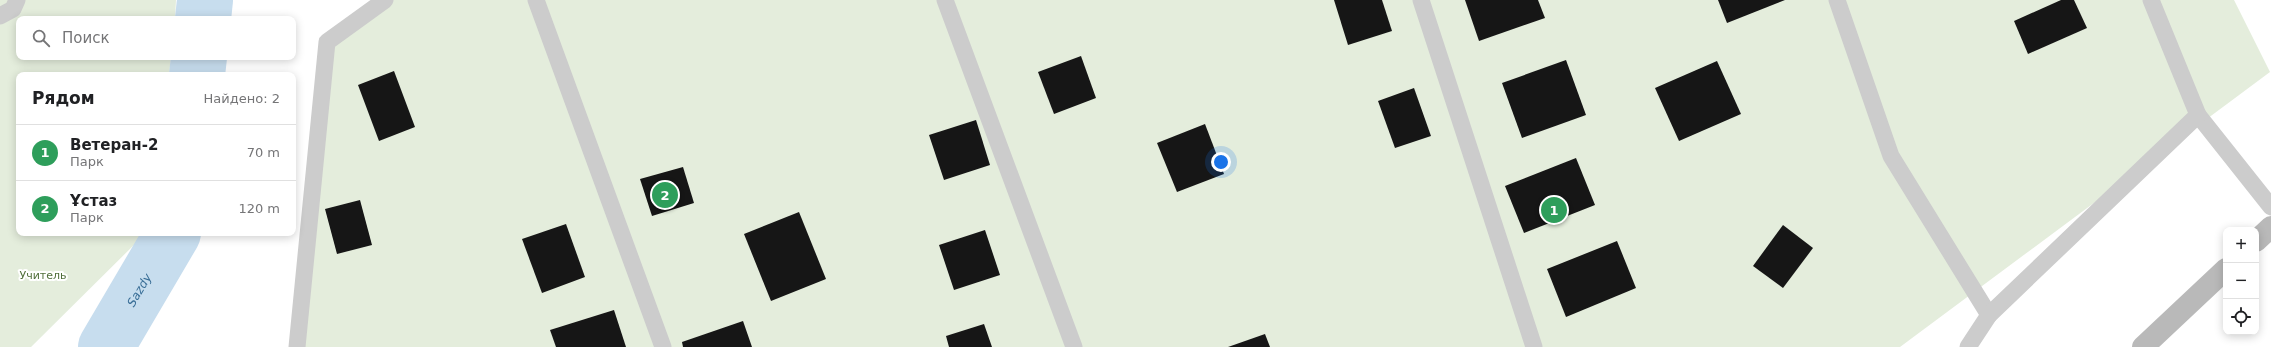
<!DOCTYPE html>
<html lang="ru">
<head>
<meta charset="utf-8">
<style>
  body { margin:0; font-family:"DejaVu Sans",sans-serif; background:#f2f2f2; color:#202124 }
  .controls { position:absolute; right:12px; bottom:12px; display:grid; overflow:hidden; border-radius:8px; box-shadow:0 2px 10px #0003 }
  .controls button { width:36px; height:36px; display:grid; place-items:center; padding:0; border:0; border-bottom:1px solid #e0e0e0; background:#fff; color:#202124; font:20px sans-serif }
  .you { position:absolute; left:1221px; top:162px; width:14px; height:14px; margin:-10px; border:3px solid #fff; border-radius:50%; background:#1a73e8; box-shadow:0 0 0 6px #1a73e833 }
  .badge { display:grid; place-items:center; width:26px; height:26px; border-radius:50%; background:#d93025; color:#fff; font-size:13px; font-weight:700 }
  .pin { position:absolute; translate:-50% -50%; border:2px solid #fff; box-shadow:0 1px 4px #0006 }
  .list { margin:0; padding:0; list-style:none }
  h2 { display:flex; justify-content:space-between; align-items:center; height:52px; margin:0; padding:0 16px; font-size:17px }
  h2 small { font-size:13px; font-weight:400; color:#757577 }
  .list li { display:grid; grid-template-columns:26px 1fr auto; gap:12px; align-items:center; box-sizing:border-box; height:56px; padding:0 16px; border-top:1px solid #e0e0e0 }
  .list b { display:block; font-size:15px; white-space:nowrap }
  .list p { margin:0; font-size:13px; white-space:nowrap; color:#757577 }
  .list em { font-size:13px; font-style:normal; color:#757577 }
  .icon { flex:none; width:22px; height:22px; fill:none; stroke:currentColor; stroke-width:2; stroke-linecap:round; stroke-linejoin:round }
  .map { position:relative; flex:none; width:2271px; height:347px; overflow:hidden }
  .search { position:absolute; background:#fff; box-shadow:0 2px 10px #0003; left:16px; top:16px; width:280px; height:44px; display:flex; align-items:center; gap:10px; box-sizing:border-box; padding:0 14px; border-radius:8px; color:#757577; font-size:15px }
  .panel { position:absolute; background:#fff; box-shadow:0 2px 10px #0003; left:16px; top:72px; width:280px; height:164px; border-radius:8px }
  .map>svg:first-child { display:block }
  .green { fill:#e4eddc }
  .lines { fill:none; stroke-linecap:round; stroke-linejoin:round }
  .river { stroke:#c7ddee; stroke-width:56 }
  .building { fill:#161616 }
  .lane { stroke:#ccc; stroke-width:17 }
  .secondary { stroke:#b9b9b9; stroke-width:22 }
  .labels { text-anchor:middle; stroke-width:4; stroke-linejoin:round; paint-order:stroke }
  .park-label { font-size:11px; fill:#4f6e39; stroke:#fff }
  .water-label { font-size:12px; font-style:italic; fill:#386d96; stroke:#fff }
</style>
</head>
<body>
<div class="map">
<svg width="2271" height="347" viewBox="0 0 2271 347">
  <rect width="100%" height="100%" fill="#fff"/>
  <g class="green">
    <polygon points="0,0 176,0 175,19 19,19 19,57 171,57 169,75 19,75 19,233 146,233 31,347 0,347"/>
    <polygon points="385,0 2234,0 2270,72 1900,347 297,347 327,42"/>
  </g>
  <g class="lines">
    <g class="river">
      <polyline points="203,19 205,0"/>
      <polyline points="197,75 199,57"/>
      <path id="s1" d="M106 347 173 233"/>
    </g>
  </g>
  <g class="building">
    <polygon points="1334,0 1382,0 1392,31 1348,45"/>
    <polygon points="1465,0 1538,0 1545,18 1479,41"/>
    <polygon points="1718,0 1785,0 1727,23"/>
    <polygon points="2061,0 2074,0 2087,28 2028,54 2014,21"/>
    <polygon points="1081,56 1096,98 1054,114 1038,72"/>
    <polygon points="1566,60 1586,115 1522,138 1502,83"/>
    <polygon points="1717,61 1741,114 1679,141 1655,88"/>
    <polygon points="394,71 415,127 379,141 358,85"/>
    <polygon points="1414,88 1431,136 1395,148 1378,101"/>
    <polygon points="976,120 990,165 944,180 929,135"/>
    <polygon points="1205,124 1224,174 1177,192 1157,143"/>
    <polygon points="1576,158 1595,205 1524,233 1505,186"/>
    <polygon points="683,167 694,203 652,216 640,179"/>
    <polygon points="360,200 372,245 337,254 325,209"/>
    <polygon points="799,212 826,279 771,301 744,234"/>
    <polygon points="566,224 585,277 542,293 522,239"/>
    <polygon points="1783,225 1813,248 1783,288 1753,266"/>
    <polygon points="985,230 1000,275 954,290 939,245"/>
    <polygon points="1617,241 1636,288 1566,317 1547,269"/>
    <polygon points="614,310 626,347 556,347 550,330"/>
    <polygon points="743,321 752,347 683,347 682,342"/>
    <polygon points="984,324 992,347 949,347 946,336"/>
    <polygon points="1265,334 1270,347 1228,347"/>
  </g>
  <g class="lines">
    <g class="lane">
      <polyline points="536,0 663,347"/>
      <polyline points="945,0 1074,347"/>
      <polyline points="1421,0 1534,347"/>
      <polyline points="1837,0 1891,156 1989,315 1968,347"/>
      <polyline points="0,16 13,9 17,0"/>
      <polyline points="2198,115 2271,207"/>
      <polyline points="1989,315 2198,115 2151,0"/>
      <polyline points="297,347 327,42 385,0"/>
    </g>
    <g class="secondary">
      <polyline points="2256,241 2271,227"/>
      <polyline points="2143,347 2226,269"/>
    </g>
  </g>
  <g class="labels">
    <g class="park-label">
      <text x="43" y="279">Учитель</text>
    </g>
    <g class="water-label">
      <text dy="4" stroke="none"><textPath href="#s1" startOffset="66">Sazdy</textPath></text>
    </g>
  </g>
</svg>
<div class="controls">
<button>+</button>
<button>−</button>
<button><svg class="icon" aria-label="locate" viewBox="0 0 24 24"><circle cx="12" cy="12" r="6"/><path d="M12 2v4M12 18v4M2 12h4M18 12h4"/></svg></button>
</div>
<div class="you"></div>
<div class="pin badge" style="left:1554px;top:210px;background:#2e9e5b">1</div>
<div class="pin badge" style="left:665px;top:195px;background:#2e9e5b">2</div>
<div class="search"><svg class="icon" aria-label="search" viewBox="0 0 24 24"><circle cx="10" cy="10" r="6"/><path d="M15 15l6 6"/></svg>Поиск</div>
<section class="panel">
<h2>Рядом<small>Найдено: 2</small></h2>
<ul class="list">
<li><span class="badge" style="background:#2e9e5b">1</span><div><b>Ветеран-2</b><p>Парк</p></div><em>70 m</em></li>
<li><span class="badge" style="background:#2e9e5b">2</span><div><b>Ұстаз</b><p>Парк</p></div><em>120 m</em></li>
</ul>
</section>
</div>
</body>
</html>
